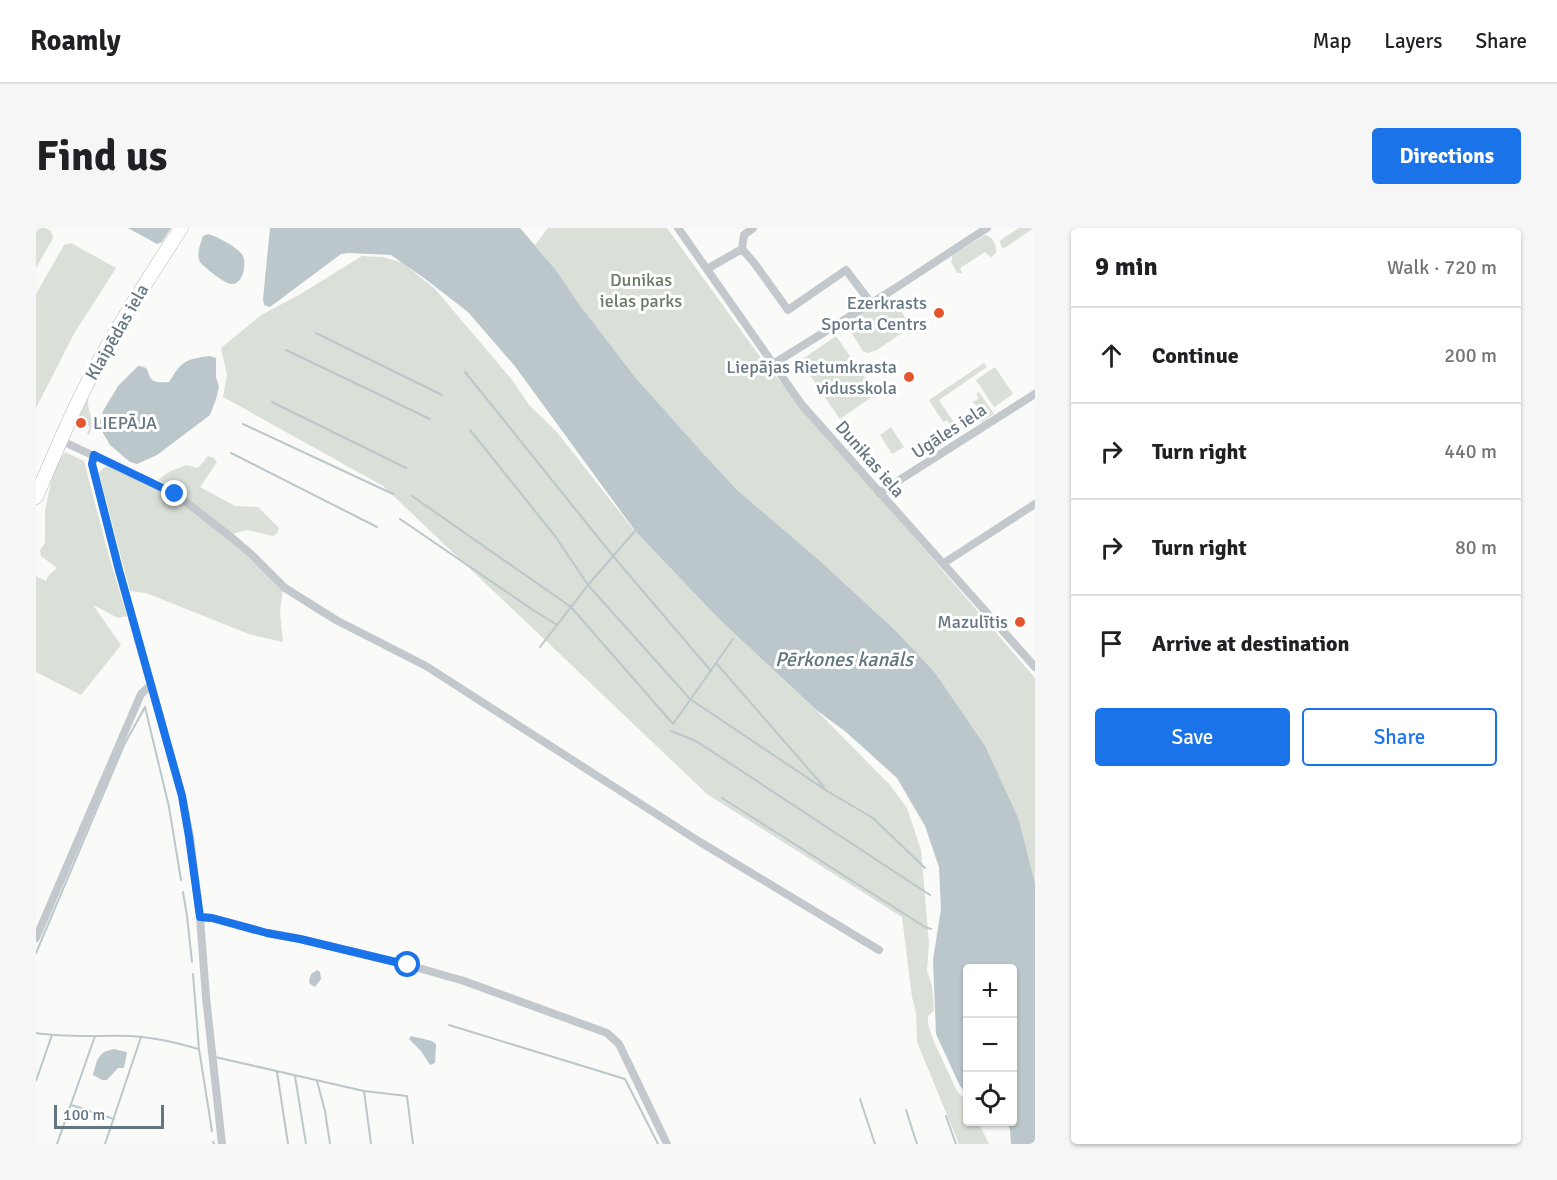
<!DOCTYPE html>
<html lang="en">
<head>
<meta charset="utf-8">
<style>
  body { margin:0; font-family:Signika,sans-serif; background:#f6f6f6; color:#202124 }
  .controls { position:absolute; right:18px; bottom:18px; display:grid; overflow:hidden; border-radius:6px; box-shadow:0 2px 4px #0004 }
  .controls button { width:54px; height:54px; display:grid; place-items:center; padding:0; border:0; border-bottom:2px solid #e0e0e0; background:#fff; color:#202124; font:30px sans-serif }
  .scale { position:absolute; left:18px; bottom:15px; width:110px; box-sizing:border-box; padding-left:6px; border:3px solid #657683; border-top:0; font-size:16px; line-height:21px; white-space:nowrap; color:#657683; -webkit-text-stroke:4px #fff; paint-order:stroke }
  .stop { position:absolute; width:18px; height:18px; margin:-14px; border:4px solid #1a73e8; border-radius:50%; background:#fff }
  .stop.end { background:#1a73e8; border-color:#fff; box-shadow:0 2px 6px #0008 }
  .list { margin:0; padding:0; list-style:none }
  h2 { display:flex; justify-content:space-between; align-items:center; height:78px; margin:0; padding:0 24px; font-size:26px }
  h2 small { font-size:20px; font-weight:400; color:#757577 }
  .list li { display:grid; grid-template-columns:39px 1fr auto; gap:18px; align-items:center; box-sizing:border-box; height:96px; padding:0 24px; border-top:2px solid #e0e0e0 }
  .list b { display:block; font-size:22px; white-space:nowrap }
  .list em { font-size:20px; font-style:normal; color:#757577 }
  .actions { display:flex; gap:12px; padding:18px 24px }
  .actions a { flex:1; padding:14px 0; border:2px solid #1a73e8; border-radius:6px; text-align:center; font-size:21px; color:#1a73e8 }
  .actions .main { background:#1a73e8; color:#fff }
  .icon { flex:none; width:33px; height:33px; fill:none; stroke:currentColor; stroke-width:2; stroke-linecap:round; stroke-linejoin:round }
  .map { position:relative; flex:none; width:999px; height:916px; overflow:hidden; border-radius:6px }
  header { display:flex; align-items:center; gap:36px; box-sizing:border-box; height:84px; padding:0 30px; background:#fff; border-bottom:2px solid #e0e0e0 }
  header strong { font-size:28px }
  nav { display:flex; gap:33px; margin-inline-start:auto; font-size:21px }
  .intro { display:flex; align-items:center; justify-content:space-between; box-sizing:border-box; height:144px; padding:0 36px }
  h1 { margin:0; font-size:42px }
  .button { padding:15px 27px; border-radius:6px; background:#1a73e8; color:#fff; font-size:21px; font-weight:700 }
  main { display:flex; gap:36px; padding:0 36px }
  aside { flex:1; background:#fff; border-radius:6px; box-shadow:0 2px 4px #0004 }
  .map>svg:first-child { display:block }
  .green { fill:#dadfd7 }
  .water { fill:#bbc7cb }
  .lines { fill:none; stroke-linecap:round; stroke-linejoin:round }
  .stream { stroke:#bbc7cb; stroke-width:2 }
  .highway-casing { stroke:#b4b9bd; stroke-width:15 }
  .street { stroke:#c3c8cc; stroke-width:8 }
  .highway { stroke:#fff; stroke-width:14 }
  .route { stroke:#1a73e8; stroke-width:8 }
  .poi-dot { fill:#e4572e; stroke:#fff; stroke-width:2 }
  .labels { text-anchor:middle; stroke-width:6; stroke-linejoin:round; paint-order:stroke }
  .park-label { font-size:18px; fill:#687a64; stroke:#fff }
  .poi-label { font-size:18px; fill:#657683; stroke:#fff; text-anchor:end }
  .street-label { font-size:18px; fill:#657683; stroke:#fff }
  .water-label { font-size:20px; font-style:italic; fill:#60757c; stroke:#fff }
</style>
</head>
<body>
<header>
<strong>Roamly</strong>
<nav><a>Map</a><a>Layers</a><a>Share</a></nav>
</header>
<div class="intro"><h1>Find us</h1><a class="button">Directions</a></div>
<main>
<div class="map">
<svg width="999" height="916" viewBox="0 0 999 916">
  <rect width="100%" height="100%" fill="#fafaf8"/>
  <g class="green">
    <polygon points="0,0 9,0 15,3 17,10 0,40"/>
    <polygon points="512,0 631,0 730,137 999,450 999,655 983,592 861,404 783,332 701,262 665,223 599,149 543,76 520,42 499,17"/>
    <polygon points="983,0 998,0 970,19 967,20 965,18 964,13 966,11"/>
    <path d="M949 7C957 9 961 17 960 25L955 29 949 24 924 40 926 45H921L915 34 917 27Z"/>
    <polygon points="35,15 80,40 39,104 0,180 0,66 28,17"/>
    <polygon points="326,28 347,29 367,35 399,61 477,153 493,177 520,203 597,301 682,390 786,488 854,557 871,580 885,622 893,715 891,743 896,758 898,783 892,788 892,796 898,814 921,863 931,874 932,894 942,894 953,916 923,916 881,814 880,785 876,769 866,689 671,566 347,258 187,169 191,147 185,120 225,87 263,67"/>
    <polygon points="852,69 857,71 871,92 872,100 869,103 841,122 832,125 827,123 811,98 812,94"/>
    <polygon points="800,108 840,166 804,191 764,133"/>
    <polygon points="948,135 951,139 903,172 922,201 918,203 911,192 907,194 893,172"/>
    <polygon points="959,139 977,166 958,179 940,152"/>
    <path d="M63 150C60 156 52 164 52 172 51 186 61 191 53 207L51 205 54 199 51 197V195L43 191 39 198 36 197 60 151Z"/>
    <polygon points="943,164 958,186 944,195 939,187 940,186 936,182 941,178 936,174 941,172 942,169 940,166"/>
    <polygon points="855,199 868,219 856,226 844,207"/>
    <polygon points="29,224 48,233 72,325 91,388 82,390 57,377 85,417 45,467 0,444 0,348 10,353 12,348 21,340 5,328 4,322 9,315 9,283 18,240"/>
    <polygon points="172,228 178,230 181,234 164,259 199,278 222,279 243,300 241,305 237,308 211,302 196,306 141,264 122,252 133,244 150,237 162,240"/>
    <polygon points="72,238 136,269 193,312 247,361 244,384 247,414 213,406 110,365 94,363 63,245 66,241"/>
  </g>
  <g class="water">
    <polygon points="92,0 135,0 126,14 121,16"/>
    <polygon points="234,0 484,0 520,42 543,76 599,149 665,223 701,262 783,332 861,404 899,445 949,518 983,592 999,655 999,916 975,916 974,901 970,894 976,894 976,740 932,740 931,865 924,858 900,806 897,732 905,681 903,639 889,598 861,550 810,504 779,481 682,390 600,304 478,137 432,84 388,50 355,27 312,25 305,26 234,79 228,77 227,71"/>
    <path d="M172 6C182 9 197 17 205 25 212 32 208 57 195 56 188 55 169 40 164 34 160 26 164 17 167 8Z"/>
    <path d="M174 128 180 130V149L183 159 180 171 174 187 121 227 101 236 94 234 74 217 67 205 64 194 67 183 82 158 102 138C117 139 109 148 118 153 122 155 129 154 133 154 146 133 149 131 174 128Z"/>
    <polygon points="281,742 284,744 285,751 279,759 274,756 273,753 275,746"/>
    <polygon points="375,808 396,813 400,816 399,835 394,837 385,823 373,811"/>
    <path d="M78 821 91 824 88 840H82L71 852H66L57 847C61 833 61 824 78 821Z"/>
  </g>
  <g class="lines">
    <g class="stream">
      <polyline points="280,105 406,167"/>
      <polyline points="250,122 394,191"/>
      <polyline points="429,144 577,328 675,443"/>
      <polyline points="236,174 370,240"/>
      <polyline points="207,196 357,266"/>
      <polyline points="434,202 519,308 552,357 654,471 791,563 837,590 889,640"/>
      <polyline points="195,225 341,299"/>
      <polyline points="376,268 535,379 637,496 697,411"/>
      <polyline points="364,291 497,382 521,397"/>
      <polyline points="504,419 552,357 599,303"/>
      <polyline points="681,436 788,559"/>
      <polyline points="635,503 660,513 894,667"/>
      <polyline points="686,570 889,699 895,701"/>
      <polyline points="147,664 151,688 156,734"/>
      <polyline points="0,725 88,517 109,479 133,579 145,652"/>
      <polyline points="157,746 163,821"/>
      <polyline points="413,797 589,851 622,916"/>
      <path d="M0 805C31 810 63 807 94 808 118 809 140 815 163 821L176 903"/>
      <polyline points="179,829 328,863 371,868 377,916"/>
      <polyline points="241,844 252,916"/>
      <polyline points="259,848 270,916"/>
      <polyline points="0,853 16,807"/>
      <polyline points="281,853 289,883 294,916"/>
      <polyline points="328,863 335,916"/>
      <polyline points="824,871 839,916"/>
      <polyline points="35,877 78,891"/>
      <polyline points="870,882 881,916"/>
      <polyline points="910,888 920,916"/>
      <polyline points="177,914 178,916"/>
      <polyline points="21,916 59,808"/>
      <polyline points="69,916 105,809"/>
    </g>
    <g class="highway-casing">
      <path id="highway" d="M0 269C17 230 33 190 53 152 80 100 113 50 145 0"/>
    </g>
    <g class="street">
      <polyline points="642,0 766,177 999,439"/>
      <polyline points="706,21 708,7 717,0"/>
      <polyline points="671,41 706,21 719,36 752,82 810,42 835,75"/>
      <polyline points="737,136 858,61 951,0"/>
      <polyline points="24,212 139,266 151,275 195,309 216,327 249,360 300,392 390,438 664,614 843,722"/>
      <polyline points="58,227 56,236 83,343 146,568 154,609 164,689 170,769 186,916"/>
      <polyline points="843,265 999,166"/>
      <polyline points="908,335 999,276"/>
      <polyline points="164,689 176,690 231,705 264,711 372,737 428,753 571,805 583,816 631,916"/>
      <polyline points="0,710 105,466 115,457"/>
    </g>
    <use href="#highway" class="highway"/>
  </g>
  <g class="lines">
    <polyline class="route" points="139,266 58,227 56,236 83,342 146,568 153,609 164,689 176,690 231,705 264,711 372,737"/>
  </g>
  <g class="poi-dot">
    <circle cx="903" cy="85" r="6"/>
    <circle cx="873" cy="149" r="6"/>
    <circle cx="45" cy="195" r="6"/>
    <circle cx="984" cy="394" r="6"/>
  </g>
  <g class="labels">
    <g class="park-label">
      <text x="605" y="58">Dunikas<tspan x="605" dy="21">ielas parks</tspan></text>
    </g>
    <g class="poi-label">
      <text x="891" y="81">Ezerkrasts<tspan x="891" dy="21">Sporta Centrs</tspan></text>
      <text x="861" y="145">Liepājas Rietumkrasta<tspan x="861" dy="21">vidusskola</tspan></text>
      <text x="57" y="201" text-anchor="start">LIEPĀJA</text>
      <text x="972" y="400">Mazulītis</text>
    </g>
    <g class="street-label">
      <text transform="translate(81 104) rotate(-60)" y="6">Klaipēdas iela</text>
      <text transform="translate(913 203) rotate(-33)" y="6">Ugāles iela</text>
      <text transform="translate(834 231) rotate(49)" y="6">Dunikas iela</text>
    </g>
    <g class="water-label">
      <text x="808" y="438">Pērkones kanāls</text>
    </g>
  </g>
</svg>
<div class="controls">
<button>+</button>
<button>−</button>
<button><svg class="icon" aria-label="locate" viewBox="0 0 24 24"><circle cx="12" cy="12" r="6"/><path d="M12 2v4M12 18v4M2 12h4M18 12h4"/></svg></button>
</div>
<div class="scale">100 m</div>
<div class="stop" style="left:372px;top:737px"></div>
<div class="stop end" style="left:139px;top:266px"></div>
</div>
<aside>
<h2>9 min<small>Walk · 720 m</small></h2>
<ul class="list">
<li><svg class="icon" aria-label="ahead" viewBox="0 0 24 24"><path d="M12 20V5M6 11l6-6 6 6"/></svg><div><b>Continue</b></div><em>200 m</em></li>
<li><svg class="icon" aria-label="right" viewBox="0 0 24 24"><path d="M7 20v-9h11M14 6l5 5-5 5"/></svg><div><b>Turn right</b></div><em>440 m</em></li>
<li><svg class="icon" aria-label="right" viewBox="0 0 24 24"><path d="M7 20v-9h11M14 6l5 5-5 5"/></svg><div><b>Turn right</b></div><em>80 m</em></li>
<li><svg class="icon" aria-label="arrive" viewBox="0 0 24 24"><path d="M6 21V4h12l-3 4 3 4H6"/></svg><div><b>Arrive at destination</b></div></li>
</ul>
<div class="actions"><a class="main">Save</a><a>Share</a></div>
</aside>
</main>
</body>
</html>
